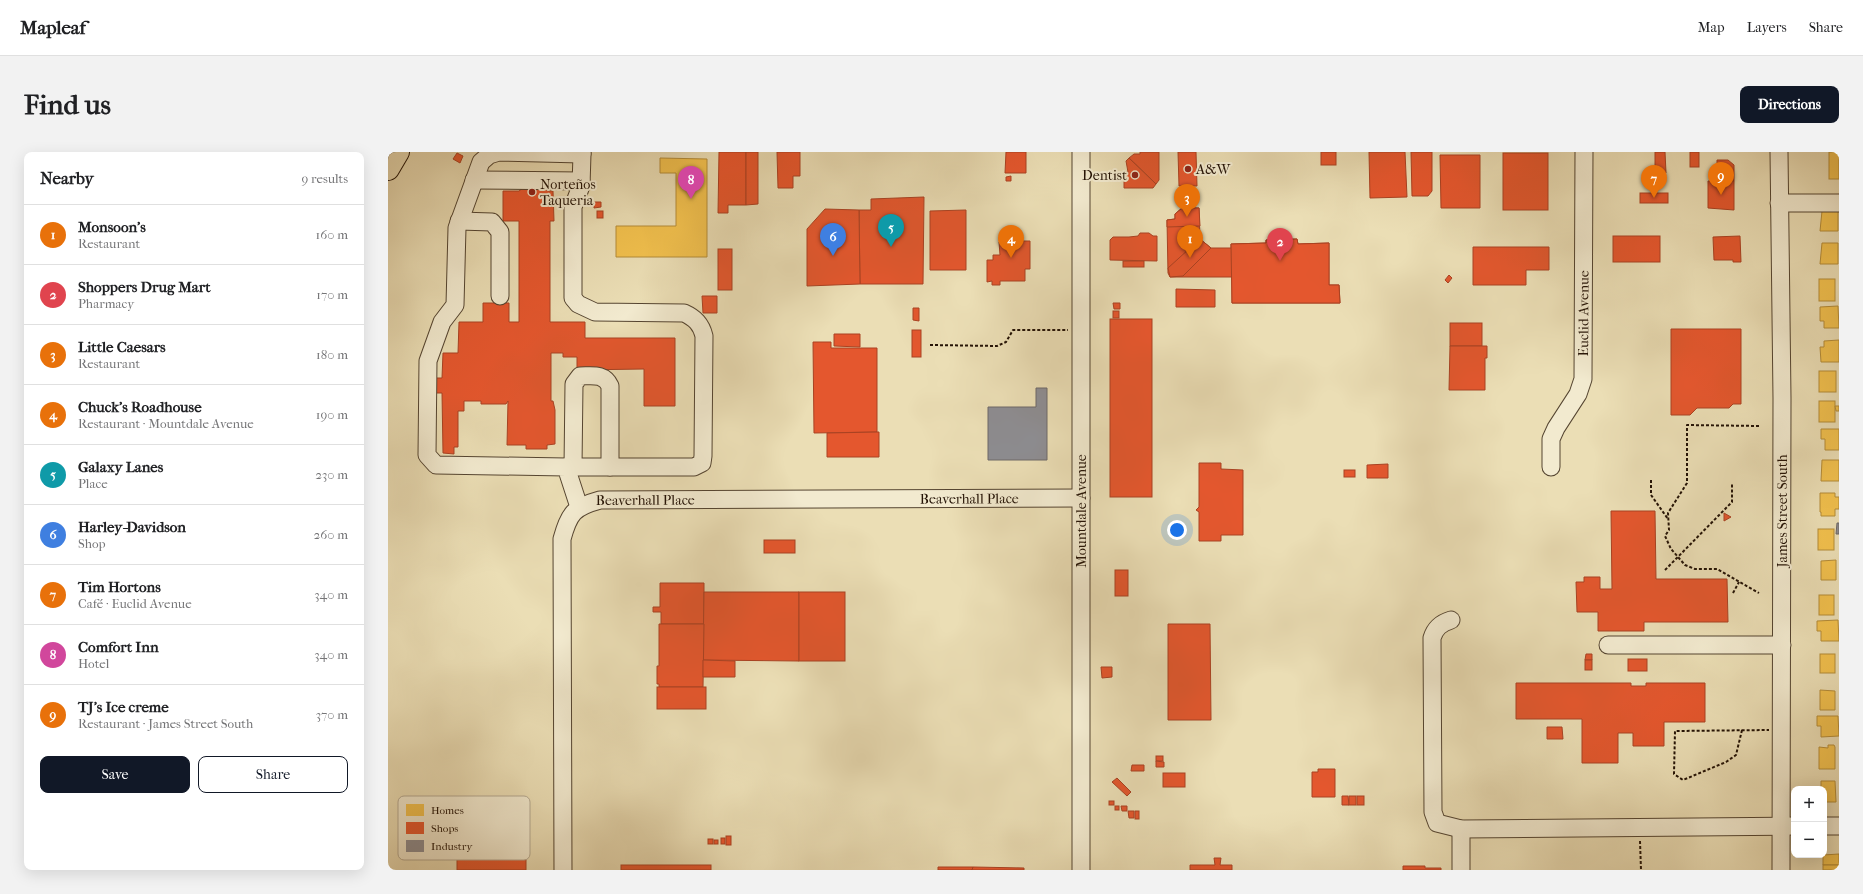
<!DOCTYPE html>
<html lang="en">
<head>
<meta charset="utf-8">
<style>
  body { margin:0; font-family:"IM FELL French Canon",serif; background:#f2f2f2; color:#202124 }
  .controls { position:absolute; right:12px; bottom:12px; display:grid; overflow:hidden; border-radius:8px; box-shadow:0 4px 16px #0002 }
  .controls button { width:36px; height:36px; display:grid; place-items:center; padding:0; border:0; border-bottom:1px solid #e0e0e0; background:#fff; color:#202124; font:20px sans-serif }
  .you { position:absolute; left:789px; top:378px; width:14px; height:14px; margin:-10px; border:3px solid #fff; border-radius:50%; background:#1a73e8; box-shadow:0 0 0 6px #1a73e833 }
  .badge { display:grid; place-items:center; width:26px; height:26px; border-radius:50%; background:#111827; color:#fff; font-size:13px; font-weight:700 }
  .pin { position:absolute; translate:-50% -33px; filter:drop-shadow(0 1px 2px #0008) }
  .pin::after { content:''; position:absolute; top:21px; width:14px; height:12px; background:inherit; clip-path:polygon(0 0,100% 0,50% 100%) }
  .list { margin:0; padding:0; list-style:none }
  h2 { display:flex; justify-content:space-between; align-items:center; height:52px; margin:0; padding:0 16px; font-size:17px }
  h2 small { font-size:13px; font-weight:400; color:#757577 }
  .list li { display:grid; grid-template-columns:26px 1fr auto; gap:12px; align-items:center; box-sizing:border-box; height:60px; padding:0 16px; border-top:1px solid #e0e0e0 }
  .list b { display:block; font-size:15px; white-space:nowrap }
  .list p { margin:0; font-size:13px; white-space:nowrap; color:#757577 }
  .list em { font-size:13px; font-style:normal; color:#757577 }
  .actions { display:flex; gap:8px; padding:12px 16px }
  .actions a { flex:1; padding:9px 0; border:1px solid #111827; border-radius:8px; text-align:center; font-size:14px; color:#111827 }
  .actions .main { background:#111827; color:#fff }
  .map { position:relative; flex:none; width:1451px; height:718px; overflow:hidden; border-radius:8px }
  header { display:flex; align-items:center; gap:24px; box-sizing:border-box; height:56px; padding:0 20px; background:#fff; border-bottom:1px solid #e0e0e0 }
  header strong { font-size:19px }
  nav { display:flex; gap:22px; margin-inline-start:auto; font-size:14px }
  .intro { display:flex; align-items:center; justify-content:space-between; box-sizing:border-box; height:96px; padding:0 24px }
  h1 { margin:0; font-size:28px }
  .button { padding:10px 18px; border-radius:8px; background:#111827; color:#fff; font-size:14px; font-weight:700 }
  main { display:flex; gap:24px; padding:0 24px }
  aside { flex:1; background:#fff; border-radius:8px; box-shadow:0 4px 16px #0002 }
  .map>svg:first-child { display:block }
  .homes { fill:#f2c14e; stroke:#b48c38 }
  .shops { fill:#e4572e; stroke:#aa4222 }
  .industry { fill:#8d8d92; stroke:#6d6868 }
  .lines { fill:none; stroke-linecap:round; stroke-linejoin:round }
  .minor-casing { stroke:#554531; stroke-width:19 }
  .highway-casing { stroke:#231205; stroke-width:24 }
  .path { stroke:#231205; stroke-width:2; stroke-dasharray:3 2; stroke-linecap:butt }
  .minor { stroke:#f2eacf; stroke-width:17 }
  .highway { stroke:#ebdeb5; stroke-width:22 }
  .poi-dot { fill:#8f2418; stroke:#f2eacf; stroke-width:1.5 }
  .labels { text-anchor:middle; stroke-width:4; stroke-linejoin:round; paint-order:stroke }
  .poi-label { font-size:14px; fill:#231205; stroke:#f2eacf; text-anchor:start }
  .street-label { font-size:14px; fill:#231205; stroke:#f2eacf }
  .key { fill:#f2eacf; stroke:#b4a992; stroke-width:1 }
  .key-label { font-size:11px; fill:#231205 }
</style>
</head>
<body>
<header>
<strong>Mapleaf</strong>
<nav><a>Map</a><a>Layers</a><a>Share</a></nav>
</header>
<div class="intro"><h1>Find us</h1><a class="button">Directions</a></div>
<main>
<aside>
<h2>Nearby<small>9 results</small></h2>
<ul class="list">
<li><span class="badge" style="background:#e8710a">1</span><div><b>Monsoon's</b><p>Restaurant</p></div><em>160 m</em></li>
<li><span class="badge" style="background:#e0444e">2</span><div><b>Shoppers Drug Mart</b><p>Pharmacy</p></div><em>170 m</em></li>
<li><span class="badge" style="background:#e8710a">3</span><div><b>Little Caesars</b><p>Restaurant</p></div><em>180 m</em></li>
<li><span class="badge" style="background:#e8710a">4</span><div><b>Chuck's Roadhouse</b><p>Restaurant · Mountdale Avenue</p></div><em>190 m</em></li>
<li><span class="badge" style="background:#0f9aa8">5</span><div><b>Galaxy Lanes</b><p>Place</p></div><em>230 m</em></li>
<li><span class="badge" style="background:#3f7fe0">6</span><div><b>Harley-Davidson</b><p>Shop</p></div><em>260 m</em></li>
<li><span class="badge" style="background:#e8710a">7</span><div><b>Tim Hortons</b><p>Café · Euclid Avenue</p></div><em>340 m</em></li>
<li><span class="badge" style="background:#d1479c">8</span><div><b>Comfort Inn</b><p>Hotel</p></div><em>340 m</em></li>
<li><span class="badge" style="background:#e8710a">9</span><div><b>TJ's Ice creme</b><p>Restaurant · James Street South</p></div><em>370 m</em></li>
</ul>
<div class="actions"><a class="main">Save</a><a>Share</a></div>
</aside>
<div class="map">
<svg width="1451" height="718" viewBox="0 0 1451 718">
  <rect width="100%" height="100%" fill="#ebdeb5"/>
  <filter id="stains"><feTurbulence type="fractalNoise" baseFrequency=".005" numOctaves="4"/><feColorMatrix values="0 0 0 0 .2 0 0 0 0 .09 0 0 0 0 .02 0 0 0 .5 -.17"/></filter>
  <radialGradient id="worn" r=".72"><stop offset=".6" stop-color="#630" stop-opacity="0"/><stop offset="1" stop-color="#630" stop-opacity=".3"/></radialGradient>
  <g class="homes">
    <rect x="1441" y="0" width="10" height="27"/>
    <polygon points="272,6 319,7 319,105 228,105 228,74 288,74 288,21 272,21"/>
    <polygon points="1434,59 1450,59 1450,79 1432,79"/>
    <polygon points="1434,91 1450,91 1450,112 1432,112"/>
    <rect x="1431" y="127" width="16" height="22"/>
    <polygon points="1450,154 1451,176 1436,176 1436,169 1432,169 1432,155"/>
    <polygon points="1451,188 1451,210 1433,210 1432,195 1436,195 1436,189"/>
    <rect x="1431" y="219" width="17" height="21"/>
    <rect x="1431" y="249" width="16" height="21"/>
    <polygon points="1447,254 1451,254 1451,259 1448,259"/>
    <polygon points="1433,277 1451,277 1451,298 1437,298 1437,287 1433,287"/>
    <polygon points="1434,308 1451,308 1451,329 1433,329"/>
    <polygon points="1432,341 1447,341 1447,345 1451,345 1451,357 1447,357 1447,364 1433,364 1433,360 1432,360"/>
    <rect x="1430" y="377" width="16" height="21"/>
    <polygon points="1448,408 1448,428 1433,428 1433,409"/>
    <rect x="1431" y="443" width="15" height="20"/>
    <polygon points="1450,468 1451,489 1433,489 1433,479 1429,479 1429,469"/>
    <rect x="1432" y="502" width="15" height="19"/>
    <polygon points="1432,538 1447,539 1447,558 1432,558"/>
    <polygon points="1429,564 1450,564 1451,584 1433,585 1433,574 1429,574"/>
    <polygon points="1440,593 1446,593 1447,595 1447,617 1431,617 1431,595 1440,596"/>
    <polygon points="1433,629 1447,629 1448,650 1436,650 1436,637 1433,637"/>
    <polygon points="1451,702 1451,713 1435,713 1435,703"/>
    <rect x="1435" y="713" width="16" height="5"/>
  </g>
  <g class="shops">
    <polygon points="331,0 358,0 358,53 340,53 340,61 330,61"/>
    <polygon points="358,0 370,0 370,52 358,53"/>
    <polygon points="389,0 412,0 412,24 405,24 405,36 390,36"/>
    <polygon points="618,0 638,0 638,21 617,21"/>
    <polygon points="752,0 771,0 771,28 768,32 741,6 746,2 752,2"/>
    <polygon points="790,0 808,0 809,34 791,34"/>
    <rect x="933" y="0" width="15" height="13"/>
    <polygon points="981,0 1017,0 1019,45 982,46"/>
    <polygon points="1023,0 1044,0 1044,39 1040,44 1024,44"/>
    <polygon points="1267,0 1277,0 1278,21 1267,21"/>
    <rect x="1302" y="0" width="9" height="15"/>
    <polygon points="69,1 75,4 72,11 65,7"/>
    <rect x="1115" y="1" width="45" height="57"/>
    <polygon points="1052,3 1092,3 1092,56 1053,56"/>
    <polygon points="741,6 768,32 765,36 736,36 736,26 734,26 734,21 740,20 738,9"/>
    <polygon points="1329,8 1340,8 1346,13 1346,29 1329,29"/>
    <polygon points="623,24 623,29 618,29 618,25"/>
    <polygon points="1320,29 1346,29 1346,58 1320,56"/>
    <polygon points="136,35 155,35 160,39 165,39 166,69 162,69 162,170 197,170 197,186 287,186 287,254 256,254 256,217 189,218 189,205 175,205 175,201 163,201 163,249 165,249 167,258 167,292 159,293 159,297 138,297 138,293 119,293 120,249 118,252 93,252 93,249 76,249 76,259 70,259 70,295 66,295 66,302 55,301 54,241 48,241 48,226 54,226 55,201 70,201 71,170 95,170 95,151 121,151 121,170 131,170 131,69 115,69 115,39 131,39"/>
    <rect x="1252" y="41" width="28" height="10"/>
    <polygon points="536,45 535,132 472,132 471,58 483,58 483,47"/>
    <polygon points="206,50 213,50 213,55 206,56"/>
    <polygon points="794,56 811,56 812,87 823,96 843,96 843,92 878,91 878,88 909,87 910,92 941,91 941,133 951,133 952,151 844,151 844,125 782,125 780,121 779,68 787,67 787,62"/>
    <polygon points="794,56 811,56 812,74 779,75 779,68 787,67 787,62"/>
    <polygon points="437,57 471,58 472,132 419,134 419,77"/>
    <polygon points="578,58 578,118 542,118 542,59"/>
    <rect x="209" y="59" width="6" height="7"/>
    <polygon points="619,80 630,80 630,89 642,89 642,117 637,117 637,129 612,129 612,133 604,133 604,129 599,130 599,108 605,108 605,103 612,103 611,90 620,90"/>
    <polygon points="752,81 761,81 765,84 769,84 769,109 722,108 722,88 725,85 741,85 750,84"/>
    <rect x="1225" y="84" width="47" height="26"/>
    <polygon points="1352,84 1353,110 1345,110 1345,108 1326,108 1325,85"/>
    <polygon points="812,87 823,96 795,124 782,125 780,116"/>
    <polygon points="909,87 910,92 941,91 941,133 951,133 952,151 844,151 843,92 878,91 878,88"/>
    <polygon points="1085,95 1161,95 1161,118 1138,118 1138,133 1085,133"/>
    <rect x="330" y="97" width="14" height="41"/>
    <rect x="735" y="109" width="21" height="6"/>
    <polygon points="1061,123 1064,126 1060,131 1057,128"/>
    <polygon points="788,137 827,138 827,155 788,155"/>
    <polygon points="314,144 329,144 329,161 315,161"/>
    <polygon points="725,151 732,151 732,157 726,157"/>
    <polygon points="525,156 531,156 531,169 525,168"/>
    <rect x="725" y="159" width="6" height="7"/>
    <rect x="722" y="167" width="42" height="178"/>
    <rect x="1062" y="171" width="32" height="23"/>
    <polygon points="1283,177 1353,177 1353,252 1345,252 1341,256 1309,256 1302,263 1283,263"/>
    <rect x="524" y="178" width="9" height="27"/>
    <polygon points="446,182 472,182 472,195 446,194"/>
    <polygon points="425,190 443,190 443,196 489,196 489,280 426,281"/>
    <polygon points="1062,194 1099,194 1099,206 1097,206 1097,238 1061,238"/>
    <polygon points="491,280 491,305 439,305 439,281"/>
    <polygon points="811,311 833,311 833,317 855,318 855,383 833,383 833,389 811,389 811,360 808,358 811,355"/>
    <polygon points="1000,312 1000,326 979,326 979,313"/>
    <rect x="956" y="318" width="11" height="7"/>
    <polygon points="1223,359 1267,359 1268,427 1339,427 1340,470 1256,470 1256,479 1210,479 1210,460 1189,460 1188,430 1196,430 1196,425 1212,425 1212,437 1224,437"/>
    <polygon points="1336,361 1343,365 1336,369"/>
    <rect x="376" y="388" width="31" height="13"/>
    <rect x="727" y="418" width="13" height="26"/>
    <polygon points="272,431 316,431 316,472 273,472 273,460 265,460 265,455 272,455"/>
    <polygon points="316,440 411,440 411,509 315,508"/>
    <rect x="411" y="440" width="46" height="69"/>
    <polygon points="271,472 316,472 315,535 271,535 271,532 269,532 269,514 271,514"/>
    <polygon points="780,472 822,472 823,568 780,568"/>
    <polygon points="1198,502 1204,502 1204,508 1197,508"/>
    <rect x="1240" y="507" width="19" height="12"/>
    <polygon points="315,508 347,509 347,525 315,525"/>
    <rect x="1197" y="508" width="7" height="10"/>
    <polygon points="713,515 724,515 724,525 714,526"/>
    <polygon points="1128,531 1243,531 1243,534 1258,534 1258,531 1317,531 1317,570 1276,570 1276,594 1245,594 1245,581 1230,581 1230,611 1194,611 1194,567 1128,567"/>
    <rect x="269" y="535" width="49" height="22"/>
    <polygon points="1159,575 1174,575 1175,587 1159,587"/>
    <rect x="768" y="604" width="7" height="5"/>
    <polygon points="768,609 776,610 776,615 768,615"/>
    <polygon points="744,613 756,613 756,619 743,619"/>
    <polygon points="930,617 947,617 947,645 924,645 924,620 930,620"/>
    <rect x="775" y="621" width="22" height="14"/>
    <polygon points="729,626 743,640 739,644 724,630"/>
    <polygon points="954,644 960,644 961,653 954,653"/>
    <rect x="961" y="644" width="7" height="9"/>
    <rect x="969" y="644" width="7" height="9"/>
    <rect x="721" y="649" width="5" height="4"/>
    <rect x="727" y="654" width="4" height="4"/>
    <polygon points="733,654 739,654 739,659 734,659"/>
    <polygon points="740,659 746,659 746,666 741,666"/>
    <rect x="747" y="659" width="4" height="8"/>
    <rect x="69" y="679" width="69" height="39"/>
    <rect x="338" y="684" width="5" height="9"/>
    <rect x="333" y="686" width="4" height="6"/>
    <rect x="320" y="687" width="5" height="5"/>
    <rect x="326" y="688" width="4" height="4"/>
    <polygon points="826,706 833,706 832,713 844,713 844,718 802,718 802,713 827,713"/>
    <rect x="233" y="713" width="90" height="5"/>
    <polygon points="1015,714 1037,714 1037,716 1053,716 1053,718 1015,718"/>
    <polygon points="550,715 585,715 584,718 550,718"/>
    <polygon points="585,715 636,716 636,718 584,718"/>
  </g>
  <g class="industry">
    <polygon points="648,236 659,236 659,308 600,308 600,255 648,255"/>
    <polygon points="1449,371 1451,371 1451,382 1448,382"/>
  </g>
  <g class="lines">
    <g class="minor-casing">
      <g id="minor">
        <polyline points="1391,0 1394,246 1393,718"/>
        <polyline points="86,28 193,29"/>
        <polyline points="1391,51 1451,51"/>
        <polyline points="71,69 104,70 112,80 112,144"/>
        <path d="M178 315H306L314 311 315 304 316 184C313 172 307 166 296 161L207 160 190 152 185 146V55L193 34 194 2"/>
        <path d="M185 315 186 232 192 224C204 224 216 221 222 234V315"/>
        <path id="s1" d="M1163 315V287L1168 276 1190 242 1195 227 1196 0"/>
        <polyline points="191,355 178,315 48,313 39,303 40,209 54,170 67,153 69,76 93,10 101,3 111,0 194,2 194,0"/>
        <path d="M1063 468C1053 471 1047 476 1044 486L1045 660 1049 671 1073 677 1406 674"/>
        <polyline points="1220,493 1394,493"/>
        <polyline points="1436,674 1451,674"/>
        <polyline points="1073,677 1073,718"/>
        <path id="s2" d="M175 718 174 387C181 361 186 355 212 348L693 346"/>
        <polyline points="693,718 693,0"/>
      </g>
    </g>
    <g class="highway-casing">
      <polyline id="highway" points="0,17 10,0"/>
    </g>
    <g class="path">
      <polyline points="542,193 609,194 618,190 625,178 680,178"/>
      <polyline points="1371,274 1299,273 1299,331 1280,361 1281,378 1277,384 1283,397 1297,413 1307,417 1329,417 1371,441"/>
      <polyline points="1263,328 1263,343 1280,367"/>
      <polyline points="1277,418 1344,350 1344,331"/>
      <polyline points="1345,441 1351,430"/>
      <polyline points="1354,578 1348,603 1338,610 1295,628 1286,622 1287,579 1381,578"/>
      <polyline points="1252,689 1253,718"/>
    </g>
    <use href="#minor" class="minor"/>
    <use href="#highway" class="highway"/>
  </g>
  <g class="poi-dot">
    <circle cx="800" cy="17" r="4"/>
    <circle cx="747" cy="23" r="4"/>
    <circle cx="144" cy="40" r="4"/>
  </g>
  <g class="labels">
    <g class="poi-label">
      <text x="808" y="22">A&amp;W</text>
      <text x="739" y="28" text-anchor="end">Dentist</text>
      <text x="152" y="37">Norteños<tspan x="152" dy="16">Taqueria</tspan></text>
    </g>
    <g class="street-label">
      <text dy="5" stroke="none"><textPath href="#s1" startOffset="162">Euclid Avenue</textPath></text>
      <text dy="5" stroke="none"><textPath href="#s2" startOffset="759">Beaverhall Place</textPath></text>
      <text dy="5" stroke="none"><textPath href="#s2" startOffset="435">Beaverhall Place</textPath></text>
      <text transform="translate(693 359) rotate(-90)" y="5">Mountdale Avenue</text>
      <text transform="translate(1394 359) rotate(-90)" y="5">James Street South</text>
    </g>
  </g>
  <rect x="10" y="644" width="132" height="64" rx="6" class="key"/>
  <rect x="18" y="652" width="18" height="12" fill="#f2c14e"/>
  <rect x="18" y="670" width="18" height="12" fill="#e4572e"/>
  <rect x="18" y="688" width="18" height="12" fill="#8d8d92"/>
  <g class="key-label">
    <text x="43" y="662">Homes</text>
    <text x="43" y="680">Shops</text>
    <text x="43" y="698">Industry</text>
  </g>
  <rect width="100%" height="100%" filter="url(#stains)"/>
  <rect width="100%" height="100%" fill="url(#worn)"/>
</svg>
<div class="controls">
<button>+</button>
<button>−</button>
</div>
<div class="you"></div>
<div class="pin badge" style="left:802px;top:106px;background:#e8710a">1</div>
<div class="pin badge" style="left:892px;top:109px;background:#e0444e">2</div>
<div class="pin badge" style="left:799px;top:65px;background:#e8710a">3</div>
<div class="pin badge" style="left:623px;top:106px;background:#e8710a">4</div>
<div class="pin badge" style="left:503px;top:95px;background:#0f9aa8">5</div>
<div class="pin badge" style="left:445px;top:104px;background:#3f7fe0">6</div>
<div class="pin badge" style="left:1266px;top:46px;background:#e8710a">7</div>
<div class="pin badge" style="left:303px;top:47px;background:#d1479c">8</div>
<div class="pin badge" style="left:1333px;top:43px;background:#e8710a">9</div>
</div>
</main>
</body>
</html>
